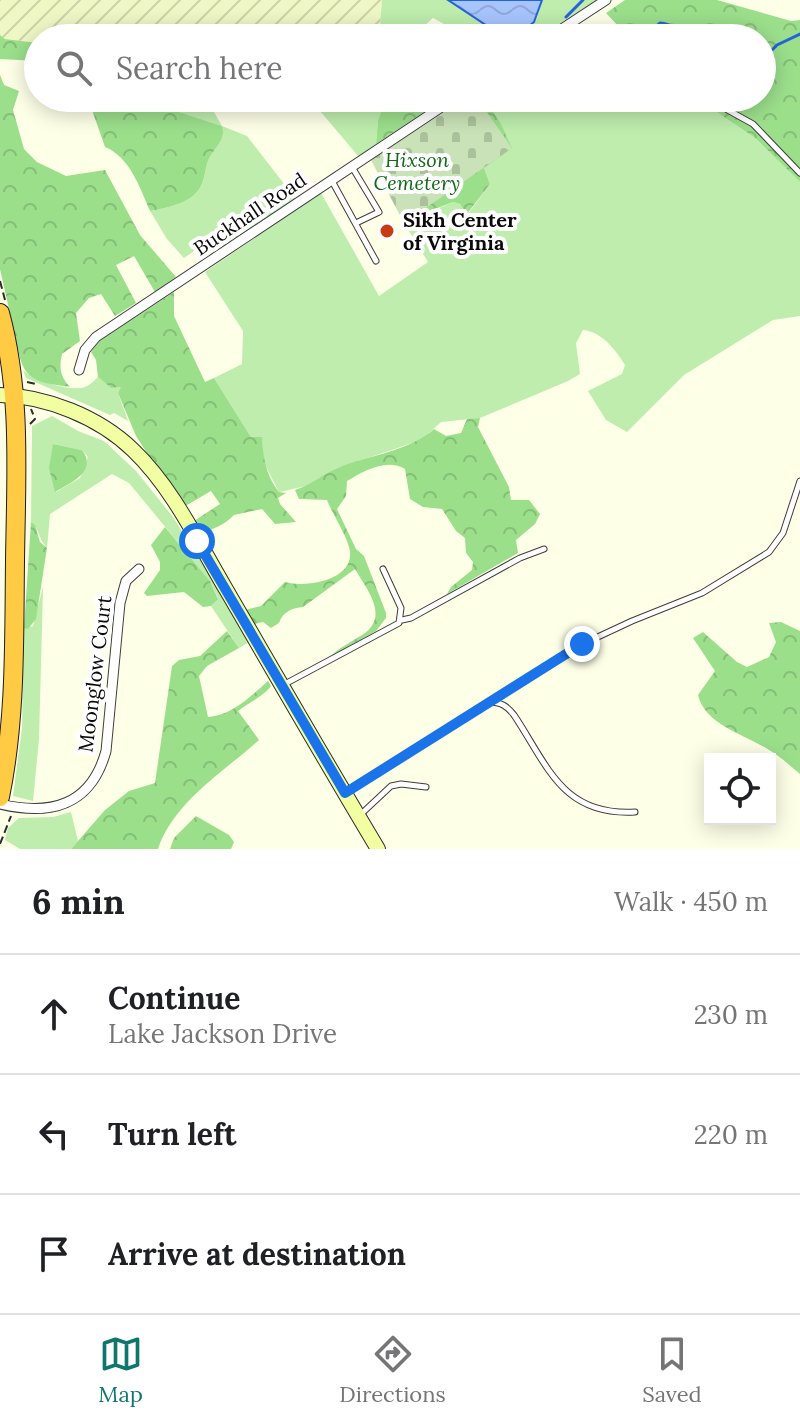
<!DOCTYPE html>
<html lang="en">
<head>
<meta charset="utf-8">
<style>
  body { margin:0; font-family:Lora,serif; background:#f6f6f6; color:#202124 }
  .controls { position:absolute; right:24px; bottom:24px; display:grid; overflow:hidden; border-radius:0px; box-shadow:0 4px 20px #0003 }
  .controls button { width:72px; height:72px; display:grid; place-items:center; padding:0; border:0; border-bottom:2px solid #e0e0e0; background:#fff; color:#202124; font:40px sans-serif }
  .stop { position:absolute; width:24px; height:24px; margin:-18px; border:6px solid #1a73e8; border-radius:50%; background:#fff }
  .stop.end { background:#1a73e8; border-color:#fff; box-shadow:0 2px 8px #0008 }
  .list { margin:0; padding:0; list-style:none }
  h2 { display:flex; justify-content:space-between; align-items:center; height:104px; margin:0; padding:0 32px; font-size:34px }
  h2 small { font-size:26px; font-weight:400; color:#757577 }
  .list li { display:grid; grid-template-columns:52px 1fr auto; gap:24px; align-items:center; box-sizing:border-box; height:120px; padding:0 32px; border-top:2px solid #e0e0e0 }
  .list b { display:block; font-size:30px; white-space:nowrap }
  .list p { margin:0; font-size:26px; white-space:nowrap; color:#757577 }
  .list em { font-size:26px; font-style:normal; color:#757577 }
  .icon { flex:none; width:44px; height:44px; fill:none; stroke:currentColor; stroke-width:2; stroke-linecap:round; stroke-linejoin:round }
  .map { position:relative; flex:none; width:800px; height:849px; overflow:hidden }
  .search { position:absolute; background:#fff; box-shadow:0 4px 20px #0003; left:24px; right:24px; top:24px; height:88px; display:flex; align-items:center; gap:20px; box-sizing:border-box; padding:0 28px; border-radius:44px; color:#757577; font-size:30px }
  .sheet { height:464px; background:#fff }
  nav { display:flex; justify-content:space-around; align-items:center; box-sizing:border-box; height:112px; border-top:2px solid #e0e0e0; background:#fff; font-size:22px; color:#757577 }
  nav a { display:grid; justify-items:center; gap:4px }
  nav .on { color:#0f766e }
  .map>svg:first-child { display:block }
  .farmland { fill:url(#farmland-furrows) }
  .grass { fill:#beedad; fill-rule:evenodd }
  .forest { fill:url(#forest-crowns) }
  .cemetery { fill:url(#cemetery-stones) }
  .water { fill:url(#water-waves); stroke:#2563db; stroke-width:2 }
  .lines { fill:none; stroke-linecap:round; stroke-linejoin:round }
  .stream { stroke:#2563db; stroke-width:3 }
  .lane-casing { stroke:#3d3d3d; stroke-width:7 }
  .street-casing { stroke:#3d3d3d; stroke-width:11 }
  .secondary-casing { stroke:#2c2c2c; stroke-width:16 }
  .highway-casing { stroke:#1b1b1b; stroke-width:20 }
  .path { stroke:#2c2c2c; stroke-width:2; stroke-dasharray:8 4; stroke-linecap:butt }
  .lane { stroke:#fff; stroke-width:5 }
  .street { stroke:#fff; stroke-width:9 }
  .secondary { stroke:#f1ffa2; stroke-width:14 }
  .highway { stroke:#ffcb45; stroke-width:18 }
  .route { stroke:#1a73e8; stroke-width:10 }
  .poi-dot { fill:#c73b15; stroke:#fff; stroke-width:3 }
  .labels { text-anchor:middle; stroke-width:8; stroke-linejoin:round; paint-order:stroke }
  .park-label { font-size:20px; font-style:italic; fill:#15671a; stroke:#fff }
  .street-label { font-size:20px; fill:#0a0a0a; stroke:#fff }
  .poi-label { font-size:20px; font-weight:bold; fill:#0a0a0a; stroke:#fff; text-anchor:start }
</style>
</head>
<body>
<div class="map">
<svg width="800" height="849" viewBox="0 0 800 849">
  <defs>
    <pattern id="farmland-furrows" width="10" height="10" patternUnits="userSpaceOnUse" patternTransform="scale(2)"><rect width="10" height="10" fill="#eff8c5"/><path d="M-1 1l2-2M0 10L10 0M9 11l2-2" fill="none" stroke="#ccd3a8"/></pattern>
    <pattern id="forest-crowns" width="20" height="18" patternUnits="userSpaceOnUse" patternTransform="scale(2)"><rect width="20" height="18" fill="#9bdf8b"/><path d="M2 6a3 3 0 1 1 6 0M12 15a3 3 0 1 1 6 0" fill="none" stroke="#84be77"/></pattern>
    <pattern id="cemetery-stones" width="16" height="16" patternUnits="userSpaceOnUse" patternTransform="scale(2)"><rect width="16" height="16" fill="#c9e2b7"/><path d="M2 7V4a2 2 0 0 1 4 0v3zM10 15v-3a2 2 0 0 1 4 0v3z" fill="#abc19c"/></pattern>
    <pattern id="water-waves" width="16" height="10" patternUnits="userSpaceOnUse" patternTransform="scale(2)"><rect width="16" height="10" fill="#a6c5fd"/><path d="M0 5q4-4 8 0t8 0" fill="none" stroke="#8ea8d8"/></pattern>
  </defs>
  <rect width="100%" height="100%" fill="#feffe7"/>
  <polygon class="farmland" points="0,0 382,0 379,38 38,38 38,43 5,39 0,35"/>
  <g class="grass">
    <polygon points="382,0 448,0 498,33 511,37 537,18 542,0 597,0 536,38 459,38 455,30 433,18 411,38 379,38"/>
    <path d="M119 98H206L222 126 247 136 295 198 227 245 201 246 184 258 167 239 150 211C167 208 193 203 201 186 205 178 205 169 208 161 213 148 227 141 222 126L164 107 128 103Z"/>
    <polygon points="309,98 386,98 378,120 376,144 359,157"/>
    <path d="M488 98H696L755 138 800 182V316L773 320 684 375 627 432 606 420 588 391 622 374 625 365C615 349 602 332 583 330L576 343 580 374 568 381 480 418 441 422 421 440 335 469 311 485 279 492 263 461 262 438 251 437 214 378 242 364 243 331 205 272 321 193 379 296 428 262 404 223 453 202 460 204 468 214 490 184 484 168 500 122 485 101Z"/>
    <path d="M23 370C34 381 66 390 81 388 88 387 93 382 98 377L111 388 122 387 118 393 128 421 114 413 110 415 26 378Z"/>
    <path d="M52 416 78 431 104 441 136 471 173 517 251 641 239 648 211 606 218 598 210 581 129 483 112 474 50 514 47 548C39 540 39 528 31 522L32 426ZM53 444 82 450 88 457 80 478 56 492Z"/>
    <polygon points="43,587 39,739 33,801 13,796 22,728 24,628 33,626"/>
    <polygon points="71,812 78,841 71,849 20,849 5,840 8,828 19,818 53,817"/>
  </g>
  <g class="forest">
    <polygon points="625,0 717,0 791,21 800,20 800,182 755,138 696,98 762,98 762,38 616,38 620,28 606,13"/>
    <polygon points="0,35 5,39 38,43 38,61 0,59"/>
    <path d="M0 75 4 85 19 91 13 110 24 149 37 162 66 176 105 170 140 235 176 277 155 292 134 256 116 265 136 303 115 316 101 294 89 298 76 313 80 341 62 354C59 368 60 376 70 387 46 383 27 384 20 358L0 269Z"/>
    <path d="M110 98 164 107 222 126C227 141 213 148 208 161 205 169 205 178 201 186 193 203 167 208 150 211 140 188 130 157 105 147L91 107 94 103Z"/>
    <polygon points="386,98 416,98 424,112 376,144 378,120"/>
    <polygon points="476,98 488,98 486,101 500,122 512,148 484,168 490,184 467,214 460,204 453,202 409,219"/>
    <path d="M174 292V316L205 382 214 378 251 437H262C263 458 266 476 279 492L286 493 278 498 280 504 296 522 275 524 262 509 234 515C226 524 209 532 197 533L191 523 220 504 211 491 182 508 136 436 118 393 121 387 111 388 98 377 96 360 91 352 99 341Z"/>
    <path d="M480 418 478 427 509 487 511 500H529L540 514 535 524 516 540 518 553 447 594 451 587 472 570 473 562 466 553 465 538 456 531 442 509 423 507 410 499 405 469C387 458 364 471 347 481L346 496 337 509 356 549 364 556 386 613V618L376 631 330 657C340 647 351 642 362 635 390 617 368 591 355 569L303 607C293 608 283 611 279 623L271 628 263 622 254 624 245 610 261 606 285 582C304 588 353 581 350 552 349 539 332 513 327 500L299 499 295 490C312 485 324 473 340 467 371 455 409 451 434 429L446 436 461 433 467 419Z"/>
    <path d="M53 444 82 450C98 471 71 483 55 492L49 468Z"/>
    <polygon points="31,522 35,525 40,542 47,548 36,619 28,629 24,628"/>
    <polygon points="165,527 210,581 218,599 211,606 203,607 184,592 147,596 144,593 160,570 160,562 151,545"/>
    <path d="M781 622 800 631V774C790 766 780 756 769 750 746 735 705 725 698 695L715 671 693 638 703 632 737 662 747 667 769 657 776 642 769 623Z"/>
    <path d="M227 631 239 648 207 666 199 676 208 717C232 715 250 697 268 681L271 686C264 696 248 703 238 711L259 740C223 772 173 803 158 849H71L105 810 129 791 155 783 172 666 179 660 200 656Z"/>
    <polygon points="196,816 229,835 234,842 231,849 170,849 174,838"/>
  </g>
  <polygon class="cemetery" points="466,98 477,98 512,148 404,223 371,160"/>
  <polygon class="water" points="448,0 542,0 534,22 518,35 511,37 498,33"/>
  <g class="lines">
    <g class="stream">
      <polyline points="566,17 583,0"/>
      <path d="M575 25C588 31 600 26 612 29 630 34 644 38 660 23 670 24 677 28 681 38"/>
      <polyline points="762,60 777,45 800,34"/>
    </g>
    <g class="lane-casing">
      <g id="lane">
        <polyline points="706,98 753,124 800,173"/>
        <polyline points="352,167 379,212 356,223"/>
        <polyline points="332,181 376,261"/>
        <polyline points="402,620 411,618 520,558 544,549"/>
        <polyline points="283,685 399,623 401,608 383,569"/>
        <polyline points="489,702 572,649 632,621 702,593 769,552 783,533 800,481"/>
        <path d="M345 792 489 702C501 702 507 706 514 715 548 766 562 816 635 812"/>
        <polyline points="359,816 391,786 401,784 426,787"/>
      </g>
    </g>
    <g class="street-casing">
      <g id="street">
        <polyline points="548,38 606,0"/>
        <polyline points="79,370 85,350 96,337 455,98"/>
        <path d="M0 804C50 816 91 806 106 751L120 603 126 581 139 569"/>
      </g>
    </g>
    <g class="secondary-casing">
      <path id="secondary" d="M0 395C46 396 99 417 133 450 173 488 199 544 227 591 277 677 327 764 378 849"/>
    </g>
    <g class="highway-casing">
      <path id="highway" d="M0 313C22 394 16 477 15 561 14 640 16 719 0 797"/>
    </g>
    <g class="path">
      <polyline points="0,281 5,300"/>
      <polyline points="27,382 36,384"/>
      <polyline points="30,424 35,419 31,409"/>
      <polyline points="0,844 11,816"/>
    </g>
    <use href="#lane" class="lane"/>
    <use href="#street" class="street"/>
    <use href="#secondary" class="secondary"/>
    <use href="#highway" class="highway"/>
  </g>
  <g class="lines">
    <polyline class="route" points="197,541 345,793 582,644"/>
  </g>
  <circle class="poi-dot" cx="387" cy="231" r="8"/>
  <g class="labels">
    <g class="park-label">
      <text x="417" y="167">Hixson<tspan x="417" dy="23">Cemetery</tspan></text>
    </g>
    <g class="street-label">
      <text transform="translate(250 214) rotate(-34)" y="7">Buckhall Road</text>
      <text transform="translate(95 674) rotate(-83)" y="7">Moonglow Court</text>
    </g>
    <g class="poi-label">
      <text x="403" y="227">Sikh Center<tspan x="403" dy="23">of Virginia</tspan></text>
    </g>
  </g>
</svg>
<div class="controls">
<button><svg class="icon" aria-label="locate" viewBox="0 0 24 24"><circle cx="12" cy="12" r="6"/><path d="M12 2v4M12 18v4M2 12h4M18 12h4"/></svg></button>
</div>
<div class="stop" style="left:197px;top:541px"></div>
<div class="stop end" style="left:582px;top:644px"></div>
<div class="search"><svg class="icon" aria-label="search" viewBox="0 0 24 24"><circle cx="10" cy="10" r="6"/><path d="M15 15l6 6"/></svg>Search here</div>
</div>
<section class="sheet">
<h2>6 min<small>Walk · 450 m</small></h2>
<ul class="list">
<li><svg class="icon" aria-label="ahead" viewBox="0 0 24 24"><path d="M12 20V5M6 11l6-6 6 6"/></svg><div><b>Continue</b><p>Lake Jackson Drive</p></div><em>230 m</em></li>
<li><svg class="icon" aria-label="left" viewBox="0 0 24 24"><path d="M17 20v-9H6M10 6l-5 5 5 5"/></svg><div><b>Turn left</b></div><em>220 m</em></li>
<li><svg class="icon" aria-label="arrive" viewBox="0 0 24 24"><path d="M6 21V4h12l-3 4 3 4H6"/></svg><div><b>Arrive at destination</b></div></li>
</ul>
</section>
<nav>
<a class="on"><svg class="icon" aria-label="map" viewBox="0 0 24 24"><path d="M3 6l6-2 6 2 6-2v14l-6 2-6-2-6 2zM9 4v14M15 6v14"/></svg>Map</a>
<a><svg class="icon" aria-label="directions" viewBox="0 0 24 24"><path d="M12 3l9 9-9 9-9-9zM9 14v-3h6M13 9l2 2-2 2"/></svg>Directions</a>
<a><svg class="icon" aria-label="saved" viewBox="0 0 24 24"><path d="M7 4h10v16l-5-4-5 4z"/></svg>Saved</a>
</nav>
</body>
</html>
